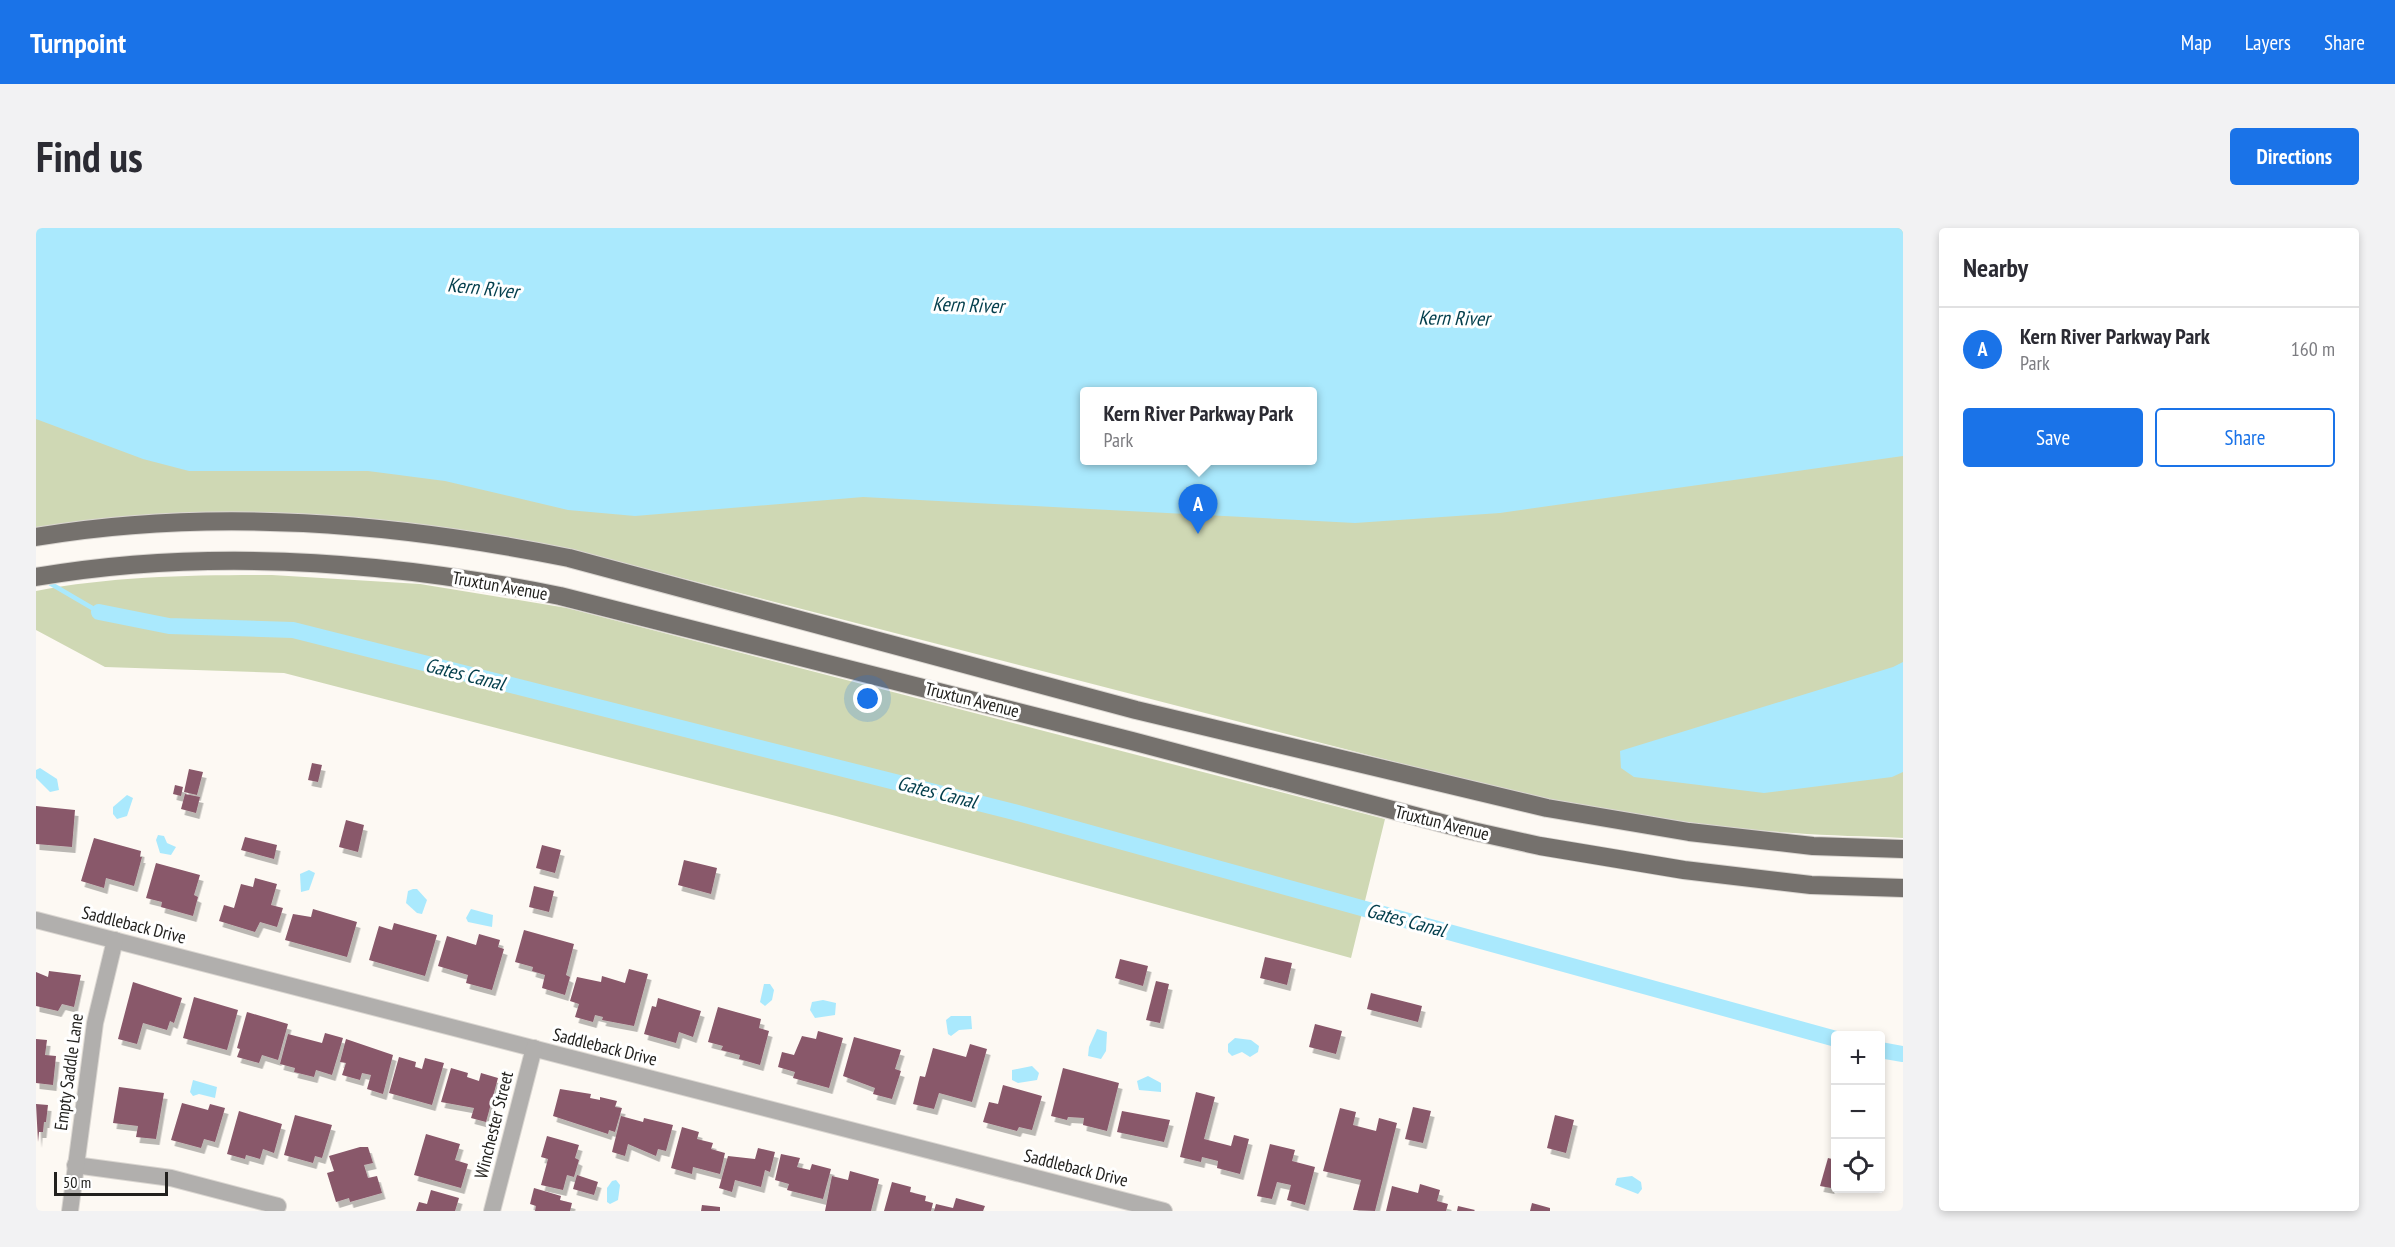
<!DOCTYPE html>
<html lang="en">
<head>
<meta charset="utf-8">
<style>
  body { margin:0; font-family:"PT Sans Narrow",sans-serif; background:#f2f2f3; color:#2b2b33 }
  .controls { position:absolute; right:18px; bottom:18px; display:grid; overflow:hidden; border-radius:6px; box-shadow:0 3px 9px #0003 }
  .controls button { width:54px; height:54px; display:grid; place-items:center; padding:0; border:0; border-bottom:2px solid #e1e1e2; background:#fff; color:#2b2b33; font:30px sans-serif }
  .scale { position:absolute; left:18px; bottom:15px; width:114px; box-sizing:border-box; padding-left:6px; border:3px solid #22211e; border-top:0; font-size:16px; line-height:21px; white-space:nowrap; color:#22211e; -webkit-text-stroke:4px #fff; paint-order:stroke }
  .you { position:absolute; left:832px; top:471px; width:21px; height:21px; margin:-15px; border:4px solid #fff; border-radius:50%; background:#1a73e8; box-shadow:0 0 0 9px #1a73e833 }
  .badge { display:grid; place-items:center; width:39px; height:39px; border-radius:50%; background:#1a73e8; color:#fff; font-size:20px; font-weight:700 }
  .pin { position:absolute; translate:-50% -50px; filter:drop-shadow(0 2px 3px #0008) }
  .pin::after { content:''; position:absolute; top:32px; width:21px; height:18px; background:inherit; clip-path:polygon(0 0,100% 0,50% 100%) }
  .popup { position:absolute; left:1044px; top:159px; width:237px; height:78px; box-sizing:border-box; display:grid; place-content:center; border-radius:6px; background:#fff; filter:drop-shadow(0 2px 4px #0005); font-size:20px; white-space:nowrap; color:#7c7c81 }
  .popup b { font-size:22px; color:#2b2b33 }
  .popup::after { content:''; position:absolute; left:50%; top:100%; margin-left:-12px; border:12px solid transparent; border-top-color:#fff }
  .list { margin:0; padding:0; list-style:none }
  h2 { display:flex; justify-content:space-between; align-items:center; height:78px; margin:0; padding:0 24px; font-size:26px }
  h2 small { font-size:20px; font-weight:400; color:#7c7c81 }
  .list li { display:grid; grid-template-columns:39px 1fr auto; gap:18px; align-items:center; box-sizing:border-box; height:84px; padding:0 24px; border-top:2px solid #e1e1e2 }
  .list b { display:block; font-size:22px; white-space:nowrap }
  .list p { margin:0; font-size:20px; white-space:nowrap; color:#7c7c81 }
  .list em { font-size:20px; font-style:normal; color:#7c7c81 }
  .actions { display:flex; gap:12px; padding:18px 24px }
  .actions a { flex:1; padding:14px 0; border:2px solid #1a73e8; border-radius:6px; text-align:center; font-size:21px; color:#1a73e8 }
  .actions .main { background:#1a73e8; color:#fff }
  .icon { flex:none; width:33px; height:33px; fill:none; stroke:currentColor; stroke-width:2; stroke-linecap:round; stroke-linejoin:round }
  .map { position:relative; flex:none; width:1867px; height:983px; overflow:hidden; border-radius:6px }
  header { display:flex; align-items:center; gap:36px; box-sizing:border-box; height:84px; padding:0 30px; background:#1a73e8; color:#fff }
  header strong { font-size:28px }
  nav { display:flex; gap:33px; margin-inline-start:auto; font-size:21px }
  .intro { display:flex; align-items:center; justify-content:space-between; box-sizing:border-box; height:144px; padding:0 36px }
  h1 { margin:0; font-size:42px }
  .button { padding:15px 27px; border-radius:6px; background:#1a73e8; color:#fff; font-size:21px; font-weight:700 }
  main { display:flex; gap:36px; padding:0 36px }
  aside { flex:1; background:#fff; border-radius:6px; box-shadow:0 3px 9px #0003 }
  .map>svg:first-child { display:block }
  .green { fill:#cfd8b4; fill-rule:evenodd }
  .water { fill:#aae9fd; fill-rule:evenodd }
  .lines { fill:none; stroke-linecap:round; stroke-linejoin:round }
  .stream { stroke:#aae9fd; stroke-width:4.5 }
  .canal { stroke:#aae9fd; stroke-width:16 }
  .building { fill:#89586a; filter:url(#shadow) }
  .minor-casing { stroke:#dad6d1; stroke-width:18 }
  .major-casing { stroke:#dad6d1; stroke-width:20 }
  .minor { stroke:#b1afad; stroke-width:16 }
  .major { stroke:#75716d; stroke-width:18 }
  .labels { text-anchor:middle; stroke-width:6; stroke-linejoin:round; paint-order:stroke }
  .street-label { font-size:18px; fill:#22211e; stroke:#fff }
  .water-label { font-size:20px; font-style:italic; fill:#033e4c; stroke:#fff }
</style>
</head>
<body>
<header>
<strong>Turnpoint</strong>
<nav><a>Map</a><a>Layers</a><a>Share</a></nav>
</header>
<div class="intro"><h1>Find us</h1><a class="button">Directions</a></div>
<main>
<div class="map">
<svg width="1867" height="983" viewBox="0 0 1867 983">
  <defs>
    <filter id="shadow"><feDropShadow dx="3.5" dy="6" stdDeviation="0" flood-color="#0004"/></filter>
  </defs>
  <rect width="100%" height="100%" fill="#fdf9f3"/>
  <g class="green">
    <path d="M284 0H1867V610C1830 608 1794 608 1757 605 1661 599 1566 582 1472 563L541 323C362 284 182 274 0 300V28ZM1048 164H1276V232H1048Z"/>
    <path d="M236 347 384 356 531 380 1349 591 1315 730 800 588 248 445 69 439 0 402V363C75 348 160 347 236 347Z"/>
  </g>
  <g class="water">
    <path d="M0 0H1867V228L1464 285 1319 295 827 269 599 288 532 282 409 253 332 243H153L107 231 0 191ZM1048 164H1276V232H1048Z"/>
    <polygon points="1867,434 1867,544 1856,549 1728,565 1598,549 1585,540 1584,523 1857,439"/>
    <polygon points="4,540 21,551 23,562 14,564 0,550 0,542"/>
    <polygon points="91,567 97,570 91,588 81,591 77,586 77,579"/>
    <polygon points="122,607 128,608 131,615 140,619 135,627 124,625 120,612"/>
    <polygon points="273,642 279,645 273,662 265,664 264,646"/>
    <polygon points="377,661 381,661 391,672 386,686 381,685 370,675 372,663"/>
    <polygon points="435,681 457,687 456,699 432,694 430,690"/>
    <polygon points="728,756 734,756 738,762 736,772 729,778 724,774"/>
    <polygon points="787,772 800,775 799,787 779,790 774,782 776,774"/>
    <polygon points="915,788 935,788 936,801 923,802 915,808 912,806 910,792"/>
    <polygon points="1061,801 1071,804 1070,823 1065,831 1052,828 1053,819"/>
    <polygon points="1199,810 1215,812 1223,818 1222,824 1214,829 1206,824 1196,828 1192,824 1192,816"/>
    <polygon points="996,838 1003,845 1001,852 982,855 976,852 976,842"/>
    <polygon points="1112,848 1125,855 1125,864 1103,862 1101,853"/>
    <polygon points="157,852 181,859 179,870 163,866 157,868 154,864"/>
    <polygon points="1596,948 1605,954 1606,961 1602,966 1579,957 1581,950"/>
    <polygon points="580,952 584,957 582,972 574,976 571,974 571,960 576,953"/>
  </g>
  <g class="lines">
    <polyline class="stream" points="10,353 63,384"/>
    <g class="canal">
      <polyline points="63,384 133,398 257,402 978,584 1800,811"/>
      <polyline points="1844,822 1867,826"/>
    </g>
  </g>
  <g class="building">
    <polygon points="276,535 286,537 282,554 272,552"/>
    <polygon points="153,541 167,544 161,567 148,564"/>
    <polygon points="139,557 147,559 145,568 137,566"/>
    <polygon points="149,566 164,569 160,585 145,581"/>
    <polygon points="0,578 39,582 36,619 0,616"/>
    <polygon points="310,592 328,597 322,624 303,619"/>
    <polygon points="209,609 241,617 238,631 205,622"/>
    <polygon points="58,610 105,623 104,629 106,629 98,658 70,650 68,660 45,653"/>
    <polygon points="506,617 525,622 519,645 500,640"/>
    <polygon points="648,632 681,640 675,666 642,657"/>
    <polygon points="120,635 164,647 158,667 162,669 157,688 125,679 126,674 110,670"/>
    <polygon points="219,650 241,656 235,677 247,680 241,699 224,694 219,704 183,693 188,677 198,680 205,656 217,659"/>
    <polygon points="498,658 518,663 513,684 493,679"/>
    <polygon points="277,681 321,694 311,729 249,712 257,686 275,689"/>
    <polygon points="358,695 401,707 389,748 333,732 343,698 356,702"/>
    <polygon points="488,702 538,716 530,747 534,749 529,767 506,760 509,747 496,743 497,739 479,734"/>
    <polygon points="443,706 464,712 462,719 468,721 456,762 430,755 432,747 402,738 411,708 440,717"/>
    <polygon points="1229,729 1256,735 1251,757 1224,750"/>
    <polygon points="1084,731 1112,738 1107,758 1079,750"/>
    <polygon points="593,741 612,746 598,798 566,792 567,789 559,787 557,794 539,789 543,776 534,773 541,749 565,754 566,748 589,755"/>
    <polygon points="13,743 45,747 38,779 26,776 22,783 0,778 0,744 12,749"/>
    <polygon points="1120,753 1133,756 1124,795 1110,792"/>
    <polygon points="97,754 146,770 138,795 134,793 131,802 107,795 101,816 82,811"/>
    <polygon points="1335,765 1386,778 1382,794 1331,781"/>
    <polygon points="158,769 202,782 191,822 147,810"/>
    <polygon points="622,770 665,783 657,809 643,804 640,815 608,806 616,778 620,779"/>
    <polygon points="682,779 725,791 723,800 733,803 724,837 703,831 704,827 685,822 687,818 672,814"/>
    <polygon points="211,784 252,796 242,832 226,827 223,835 201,829 204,821 201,820"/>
    <polygon points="1279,796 1306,803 1300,826 1273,819"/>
    <polygon points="782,803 807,810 793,860 757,850 759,844 742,839 746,824 758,827 766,808 780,811"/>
    <polygon points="289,805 307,810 296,847 280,842 278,849 258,844 259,840 244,836 252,806 286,815"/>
    <polygon points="818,809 865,822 859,841 865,843 856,871 837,866 839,860 807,848"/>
    <polygon points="0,811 11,812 9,827 20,828 17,857 0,855"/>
    <polygon points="310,811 357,827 347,866 331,861 335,847 326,845 324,852 306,847 310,835 304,834"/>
    <polygon points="934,816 951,821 936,874 903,865 898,881 877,876 884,848 889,849 897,820 930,829"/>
    <polygon points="363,829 380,834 379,839 386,841 389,830 408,835 396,877 353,865"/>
    <polygon points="415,840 432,845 431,849 443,853 445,845 462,850 450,894 435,890 438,880 405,874"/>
    <polygon points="1027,840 1083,855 1071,903 1047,897 1048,890 1032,889 1031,892 1015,888"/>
    <polygon points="967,857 1006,868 996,902 983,899 981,903 947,894 953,874 962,876"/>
    <polygon points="83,859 128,865 120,911 100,909 102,898 77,895"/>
    <polygon points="524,861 555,866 554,870 564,872 564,869 581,873 579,879 586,880 579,904 573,902 572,906 517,888"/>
    <polygon points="1160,864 1179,869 1168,911 1195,918 1198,907 1213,911 1204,946 1181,940 1182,933 1166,929 1165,934 1144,929"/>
    <polygon points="146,875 172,882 174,876 189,880 179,914 168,911 165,920 135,912"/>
    <polygon points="0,876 12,877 10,894 8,894 7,904 3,904 2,914"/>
    <polygon points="1377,879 1395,883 1387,915 1369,911"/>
    <polygon points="1304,880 1320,884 1317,897 1340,903 1343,890 1361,895 1339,983 1317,982 1325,952 1287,943"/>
    <polygon points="203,883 246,896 238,925 227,921 224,931 210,927 209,931 191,926"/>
    <polygon points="1086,883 1134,892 1128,914 1081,904"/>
    <polygon points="259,887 296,897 286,930 279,928 277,935 248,927"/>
    <polygon points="1519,887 1538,892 1530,925 1511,920"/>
    <polygon points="585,888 607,894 608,890 637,897 630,923 622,921 620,928 592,916 589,928 576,924"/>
    <polygon points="646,899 663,904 661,911 677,915 675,921 689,925 684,946 657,939 656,946 635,940"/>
    <polygon points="390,906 424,916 419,932 432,936 425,960 378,947"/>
    <polygon points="511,908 543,917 539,930 543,932 538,949 531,947 527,962 505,957 512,931 505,929"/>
    <polygon points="1234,916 1259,922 1256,933 1279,939 1269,977 1251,972 1255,957 1241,954 1236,971 1221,968"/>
    <polygon points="324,919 332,919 337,935 328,937 332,950 341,948 346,965 314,974 313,970 300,974 291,945 298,943 293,928"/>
    <polygon points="722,920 739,924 734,944 729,942 725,959 699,952 696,964 683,960 692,928 719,931"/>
    <polygon points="745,926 764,930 761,939 774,942 776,936 795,941 787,971 751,962 753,956 739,952"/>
    <polygon points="1792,930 1800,932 1795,960 1784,958"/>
    <polygon points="814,943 843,951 835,983 789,983 796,948 812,952"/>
    <polygon points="541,947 562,954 558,967 537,961"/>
    <polygon points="856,954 875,959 874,964 890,968 889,973 897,975 895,983 848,983"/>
    <polygon points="1384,956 1404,962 1401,973 1412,976 1410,983 1350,983 1356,958 1382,965"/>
    <polygon points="498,960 525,968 524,972 536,975 534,983 499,983 500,978 494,976"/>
    <polygon points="395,962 423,970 419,983 380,983 383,974 391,976"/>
    <polygon points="920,970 949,978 947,983 898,983 900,976 917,980"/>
    <polygon points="1496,975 1514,980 1514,983 1494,983"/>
    <polygon points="666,977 684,979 684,983 665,983"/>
    <polygon points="1422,978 1439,982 1438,983 1421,983"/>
  </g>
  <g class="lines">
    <g class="minor-casing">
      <g id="minor">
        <polyline points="0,692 1128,983"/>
        <polyline points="39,937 135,950 242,978"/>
        <polyline points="34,983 59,795 79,712"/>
        <polyline points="456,983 498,820"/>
      </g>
    </g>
    <g class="major-casing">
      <g id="major">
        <path d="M0 309C177 279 359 295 533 330L1100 482 1511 580 1653 604 1777 618 1867 621"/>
        <path d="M0 349C174 319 352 333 524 368L1096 513 1432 602 1504 618 1648 642 1775 657 1867 660"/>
      </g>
    </g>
    <use href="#minor" class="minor"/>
    <use href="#major" class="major"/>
  </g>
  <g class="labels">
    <g class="street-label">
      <text transform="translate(464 358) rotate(10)" y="6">Truxtun Avenue</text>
      <text transform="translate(936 472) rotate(14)" y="6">Truxtun Avenue</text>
      <text transform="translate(1406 595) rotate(14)" y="6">Truxtun Avenue</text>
      <text transform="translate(98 697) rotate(14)" y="6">Saddleback Drive</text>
      <text transform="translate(569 819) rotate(14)" y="6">Saddleback Drive</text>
      <text transform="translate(33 844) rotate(-82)" y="6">Empty Saddle Lane</text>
      <text transform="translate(458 897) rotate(-76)" y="6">Winchester Street</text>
      <text transform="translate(1040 940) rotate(14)" y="6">Saddleback Drive</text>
    </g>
    <g class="water-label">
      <text transform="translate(447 60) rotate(6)" y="7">Kern River</text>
      <text transform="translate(932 77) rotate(2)" y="7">Kern River</text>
      <text transform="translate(1418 90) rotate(1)" y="7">Kern River</text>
      <text transform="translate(429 446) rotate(14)" y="7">Gates Canal</text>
      <text transform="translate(901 564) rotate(14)" y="7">Gates Canal</text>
      <text transform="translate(1370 692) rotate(15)" y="7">Gates Canal</text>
    </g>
  </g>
</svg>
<div class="controls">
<button>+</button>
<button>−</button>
<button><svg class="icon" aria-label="locate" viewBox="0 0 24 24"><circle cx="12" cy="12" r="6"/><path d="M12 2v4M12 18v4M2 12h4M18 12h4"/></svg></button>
</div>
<div class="scale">50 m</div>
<div class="you"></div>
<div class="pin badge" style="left:1162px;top:306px">A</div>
<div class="popup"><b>Kern River Parkway Park</b>Park</div>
</div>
<aside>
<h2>Nearby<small></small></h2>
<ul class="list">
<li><span class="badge">A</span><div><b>Kern River Parkway Park</b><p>Park</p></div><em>160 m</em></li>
</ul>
<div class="actions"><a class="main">Save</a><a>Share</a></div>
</aside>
</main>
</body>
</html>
